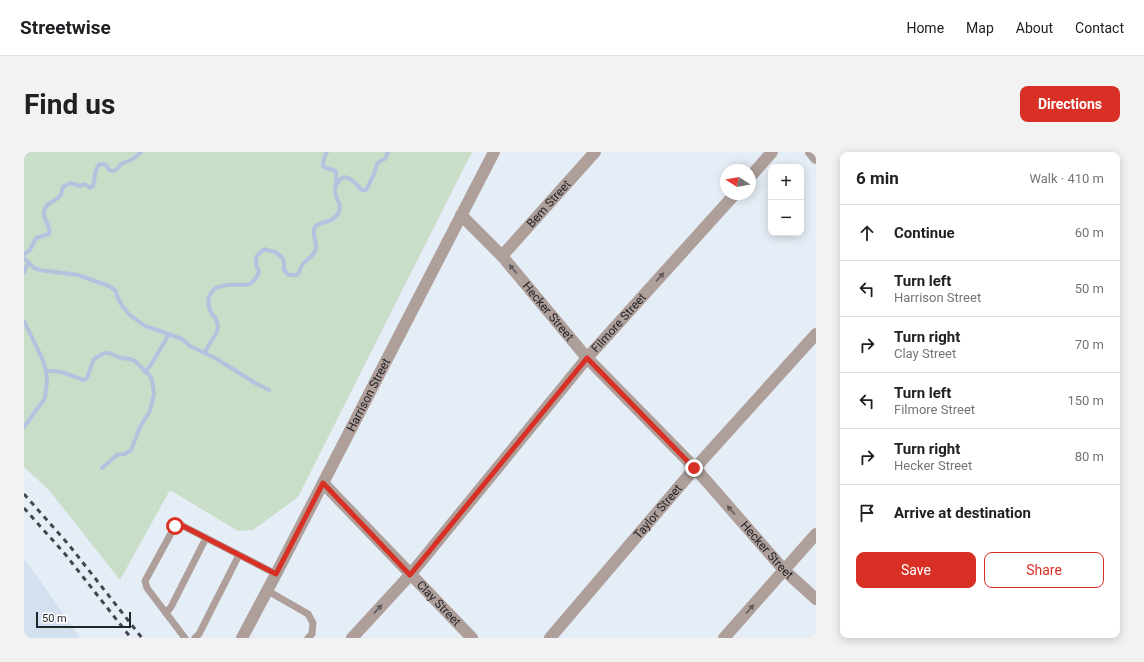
<!DOCTYPE html>
<html lang="en">
<head>
<meta charset="utf-8">
<style>
  body { margin:0; font-family:Roboto,sans-serif; background:#f2f2f2; color:#202124 }
  .controls { position:absolute; right:12px; top:12px; display:grid; overflow:hidden; border-radius:8px; box-shadow:0 2px 10px #0003 }
  .controls button { width:36px; height:36px; display:grid; place-items:center; padding:0; border:0; border-bottom:1px solid #e0e0e0; background:#fff; color:#202124; font:20px sans-serif }
  .compass { position:absolute; left:696px; top:12px; width:36px; height:36px; border-radius:50%; background:#fff; box-shadow:0 2px 10px #0003; rotate:281deg }
  .scale { position:absolute; left:12px; bottom:10px; width:95px; box-sizing:border-box; padding-left:4px; border:2px solid #222428; border-top:0; font-size:11px; line-height:14px; white-space:nowrap; color:#222428; -webkit-text-stroke:3px #fff; paint-order:stroke }
  .stop { position:absolute; width:12px; height:12px; margin:-9px; border:3px solid #d93025; border-radius:50%; background:#fff }
  .stop.end { background:#d93025; border-color:#fff; box-shadow:0 1px 4px #0008 }
  .list { margin:0; padding:0; list-style:none }
  h2 { display:flex; justify-content:space-between; align-items:center; height:52px; margin:0; padding:0 16px; font-size:17px }
  h2 small { font-size:13px; font-weight:400; color:#757577 }
  .list li { display:grid; grid-template-columns:26px 1fr auto; gap:12px; align-items:center; box-sizing:border-box; height:56px; padding:0 16px; border-top:1px solid #e0e0e0 }
  .list b { display:block; font-size:15px; white-space:nowrap }
  .list p { margin:0; font-size:13px; white-space:nowrap; color:#757577 }
  .list em { font-size:13px; font-style:normal; color:#757577 }
  .actions { display:flex; gap:8px; padding:12px 16px }
  .actions a { flex:1; padding:9px 0; border:1px solid #d93025; border-radius:8px; text-align:center; font-size:14px; color:#d93025 }
  .actions .main { background:#d93025; color:#fff }
  .icon { flex:none; width:22px; height:22px; fill:none; stroke:currentColor; stroke-width:2; stroke-linecap:round; stroke-linejoin:round }
  .map { position:relative; flex:none; width:792px; height:486px; overflow:hidden; border-radius:8px }
  header { display:flex; align-items:center; gap:24px; box-sizing:border-box; height:56px; padding:0 20px; background:#fff; border-bottom:1px solid #e0e0e0 }
  header strong { font-size:19px }
  nav { display:flex; gap:22px; margin-inline-start:auto; font-size:14px }
  .intro { display:flex; align-items:center; justify-content:space-between; box-sizing:border-box; height:96px; padding:0 24px }
  h1 { margin:0; font-size:28px }
  .button { padding:10px 18px; border-radius:8px; background:#d93025; color:#fff; font-size:14px; font-weight:700 }
  main { display:flex; gap:24px; padding:0 24px }
  aside { flex:1; background:#fff; border-radius:8px; box-shadow:0 2px 10px #0003 }
  .map>svg:first-child { display:block }
  .built { fill:#d3e0ef }
  .green { fill:#c9dec8 }
  .lines { fill:none; stroke-linecap:round; stroke-linejoin:round }
  .stream { stroke:#b4c2df; stroke-width:4 }
  .lane { stroke:#ae9f9a; stroke-width:7 }
  .street { stroke:#ae9f9a; stroke-width:12 }
  .rail { stroke:#43464b; stroke-width:3; stroke-dasharray:5 5; stroke-linecap:butt }
  .oneway { fill:#615b5b }
  .route { stroke:#d93025; stroke-width:5 }
  .labels { text-anchor:middle; stroke-width:4; stroke-linejoin:round; paint-order:stroke }
  .street-label { font-size:12px; fill:#222428; stroke:#fff }
</style>
</head>
<body>
<header>
<strong>Streetwise</strong>
<nav><a>Home</a><a>Map</a><a>About</a><a>Contact</a></nav>
</header>
<div class="intro"><h1>Find us</h1><a class="button">Directions</a></div>
<main>
<div class="map">
<svg width="792" height="486" viewBox="0 0 792 486">
  <rect width="100%" height="100%" fill="#e5edf6"/>
  <polygon class="built" points="0,406 56,486 0,486"/>
  <polygon class="green" points="0,0 448,0 274,345 229,378 214,379 146,338 96,428 25,338 0,315"/>
  <g class="lines">
    <g class="stream">
      <polyline points="303,0 300,6 299,14 302,16 312,19 312,29 314,31"/>
      <path d="M0 102 6 98 12 86 25 82C28 73 18 68 20 59 22 50 31 50 36 44 38 42 38 38 39 35L46 31 56 34 61 32 66 36 69 34C72 26 69 18 76 12L82 13 85 18 89 19 93 17 97 12 109 7 117 0"/>
      <polyline points="0,106 10,116 16,118 54,123 85,134 92,139 93,144 98,154 106,163 121,174 136,179 158,187 166,194 191,206 233,232 245,238"/>
      <polyline points="0,120 4,111"/>
      <polyline points="0,169 18,206 22,219 23,230 21,246 0,275"/>
      <path d="M181 201C184 190 197 182 193 170 192 166 190 164 188 162 184 156 183 147 187 141 189 138 191 136 194 135 197 135 200 133 203 133 219 131 227 139 235 120L232 112V105L240 97 251 100 258 105 260 109V118L265 123H273C276 120 276 116 279 112 283 107 292 103 292 95 293 89 286 79 292 74 296 70 302 71 307 68 309 67 312 64 314 62 315 60 316 56 316 53 315 51 314 49 313 47 310 40 310 31 317 27 320 24 323 25 326 27 331 29 334 35 338 38H342L350 22 353 12 356 9 361 7 364 0"/>
      <path d="M22 219C37 218 47 223 59 228L62 227 64 223 70 207 80 201H85L97 206 106 207 111 209 126 224 128 228 130 242 126 259 116 275 107 298 101 302 93 303 78 316"/>
      <polyline points="121,220 127,213 145,182"/>
    </g>
    <g class="lane">
      <polyline points="244,439 284,462 289,471 288,482 284,486"/>
      <polyline points="142,461 147,455 182,386"/>
      <polyline points="161,486 123,436 121,429 151,374 157,373 252,422"/>
      <polyline points="171,486 175,482 215,403"/>
    </g>
    <g class="street">
      <polyline points="787,0 792,6"/>
      <polyline points="726,25 748,0"/>
      <path id="s1" d="M437 63 478 104 563 206 671 316 760 418 792 447"/>
      <path id="s2" d="M478 104 571 0"/>
      <path id="s3" d="M299 331 448 486"/>
      <path id="s4" d="M218 486 252 422 470 0"/>
      <path id="s5" d="M328 486 386 423 563 206 711 42"/>
      <path id="s6" d="M526 486 671 316 792 182"/>
      <polyline points="700,486 792,382"/>
    </g>
    <g class="rail">
      <polyline points="0,342 45,393 118,486"/>
      <polyline points="0,356 41,402 107,486"/>
    </g>
  </g>
  <defs><path id="oneway-solid" d="M-6-.8H1V-3.2L6.5 0L1 3.2V.8H-6Z"/></defs>
  <g class="oneway">
    <use href="#oneway-solid" transform="translate(489 117) rotate(-130)"/>
    <use href="#oneway-solid" transform="translate(636 125) rotate(-48)"/>
    <use href="#oneway-solid" transform="translate(707 358) rotate(-131)"/>
    <use href="#oneway-solid" transform="translate(354 457) rotate(-47)"/>
    <use href="#oneway-solid" transform="translate(726 457) rotate(-49)"/>
  </g>
  <g class="lines">
    <polyline class="route" points="151,374 157,373 252,422 299,331 386,423 563,206 670,316"/>
  </g>
  <g class="labels">
    <g class="street-label">
      <text dy="4" stroke="none"><textPath href="#s2" startOffset="70">Bem Street</textPath></text>
      <text dy="4" stroke="none"><textPath href="#s1" startOffset="130">Hecker Street</textPath></text>
      <text dy="4" stroke="none"><textPath href="#s5" startOffset="413">Filmore Street</textPath></text>
      <text dy="4" stroke="none"><textPath href="#s4" startOffset="274">Harrison Street</textPath></text>
      <text dy="4" stroke="none"><textPath href="#s6" startOffset="166">Taylor Street</textPath></text>
      <text dy="4" stroke="none"><textPath href="#s1" startOffset="454">Hecker Street</textPath></text>
      <text dy="4" stroke="none"><textPath href="#s3" startOffset="167">Clay Street</textPath></text>
    </g>
  </g>
</svg>
<div class="controls">
<button>+</button>
<button>−</button>
</div>
<svg class="compass" viewBox="-18 -18 36 36"><path d="M0-13l5 13h-10z" fill="#e53935"/><path d="M0 13l5-13h-10z" fill="#757577"/></svg>
<div class="scale">50 m</div>
<div class="stop" style="left:151px;top:374px"></div>
<div class="stop end" style="left:670px;top:316px"></div>
</div>
<aside>
<h2>6 min<small>Walk · 410 m</small></h2>
<ul class="list">
<li><svg class="icon" aria-label="ahead" viewBox="0 0 24 24"><path d="M12 20V5M6 11l6-6 6 6"/></svg><div><b>Continue</b></div><em>60 m</em></li>
<li><svg class="icon" aria-label="left" viewBox="0 0 24 24"><path d="M17 20v-9H6M10 6l-5 5 5 5"/></svg><div><b>Turn left</b><p>Harrison Street</p></div><em>50 m</em></li>
<li><svg class="icon" aria-label="right" viewBox="0 0 24 24"><path d="M7 20v-9h11M14 6l5 5-5 5"/></svg><div><b>Turn right</b><p>Clay Street</p></div><em>70 m</em></li>
<li><svg class="icon" aria-label="left" viewBox="0 0 24 24"><path d="M17 20v-9H6M10 6l-5 5 5 5"/></svg><div><b>Turn left</b><p>Filmore Street</p></div><em>150 m</em></li>
<li><svg class="icon" aria-label="right" viewBox="0 0 24 24"><path d="M7 20v-9h11M14 6l5 5-5 5"/></svg><div><b>Turn right</b><p>Hecker Street</p></div><em>80 m</em></li>
<li><svg class="icon" aria-label="arrive" viewBox="0 0 24 24"><path d="M6 21V4h12l-3 4 3 4H6"/></svg><div><b>Arrive at destination</b></div></li>
</ul>
<div class="actions"><a class="main">Save</a><a>Share</a></div>
</aside>
</main>
</body>
</html>
